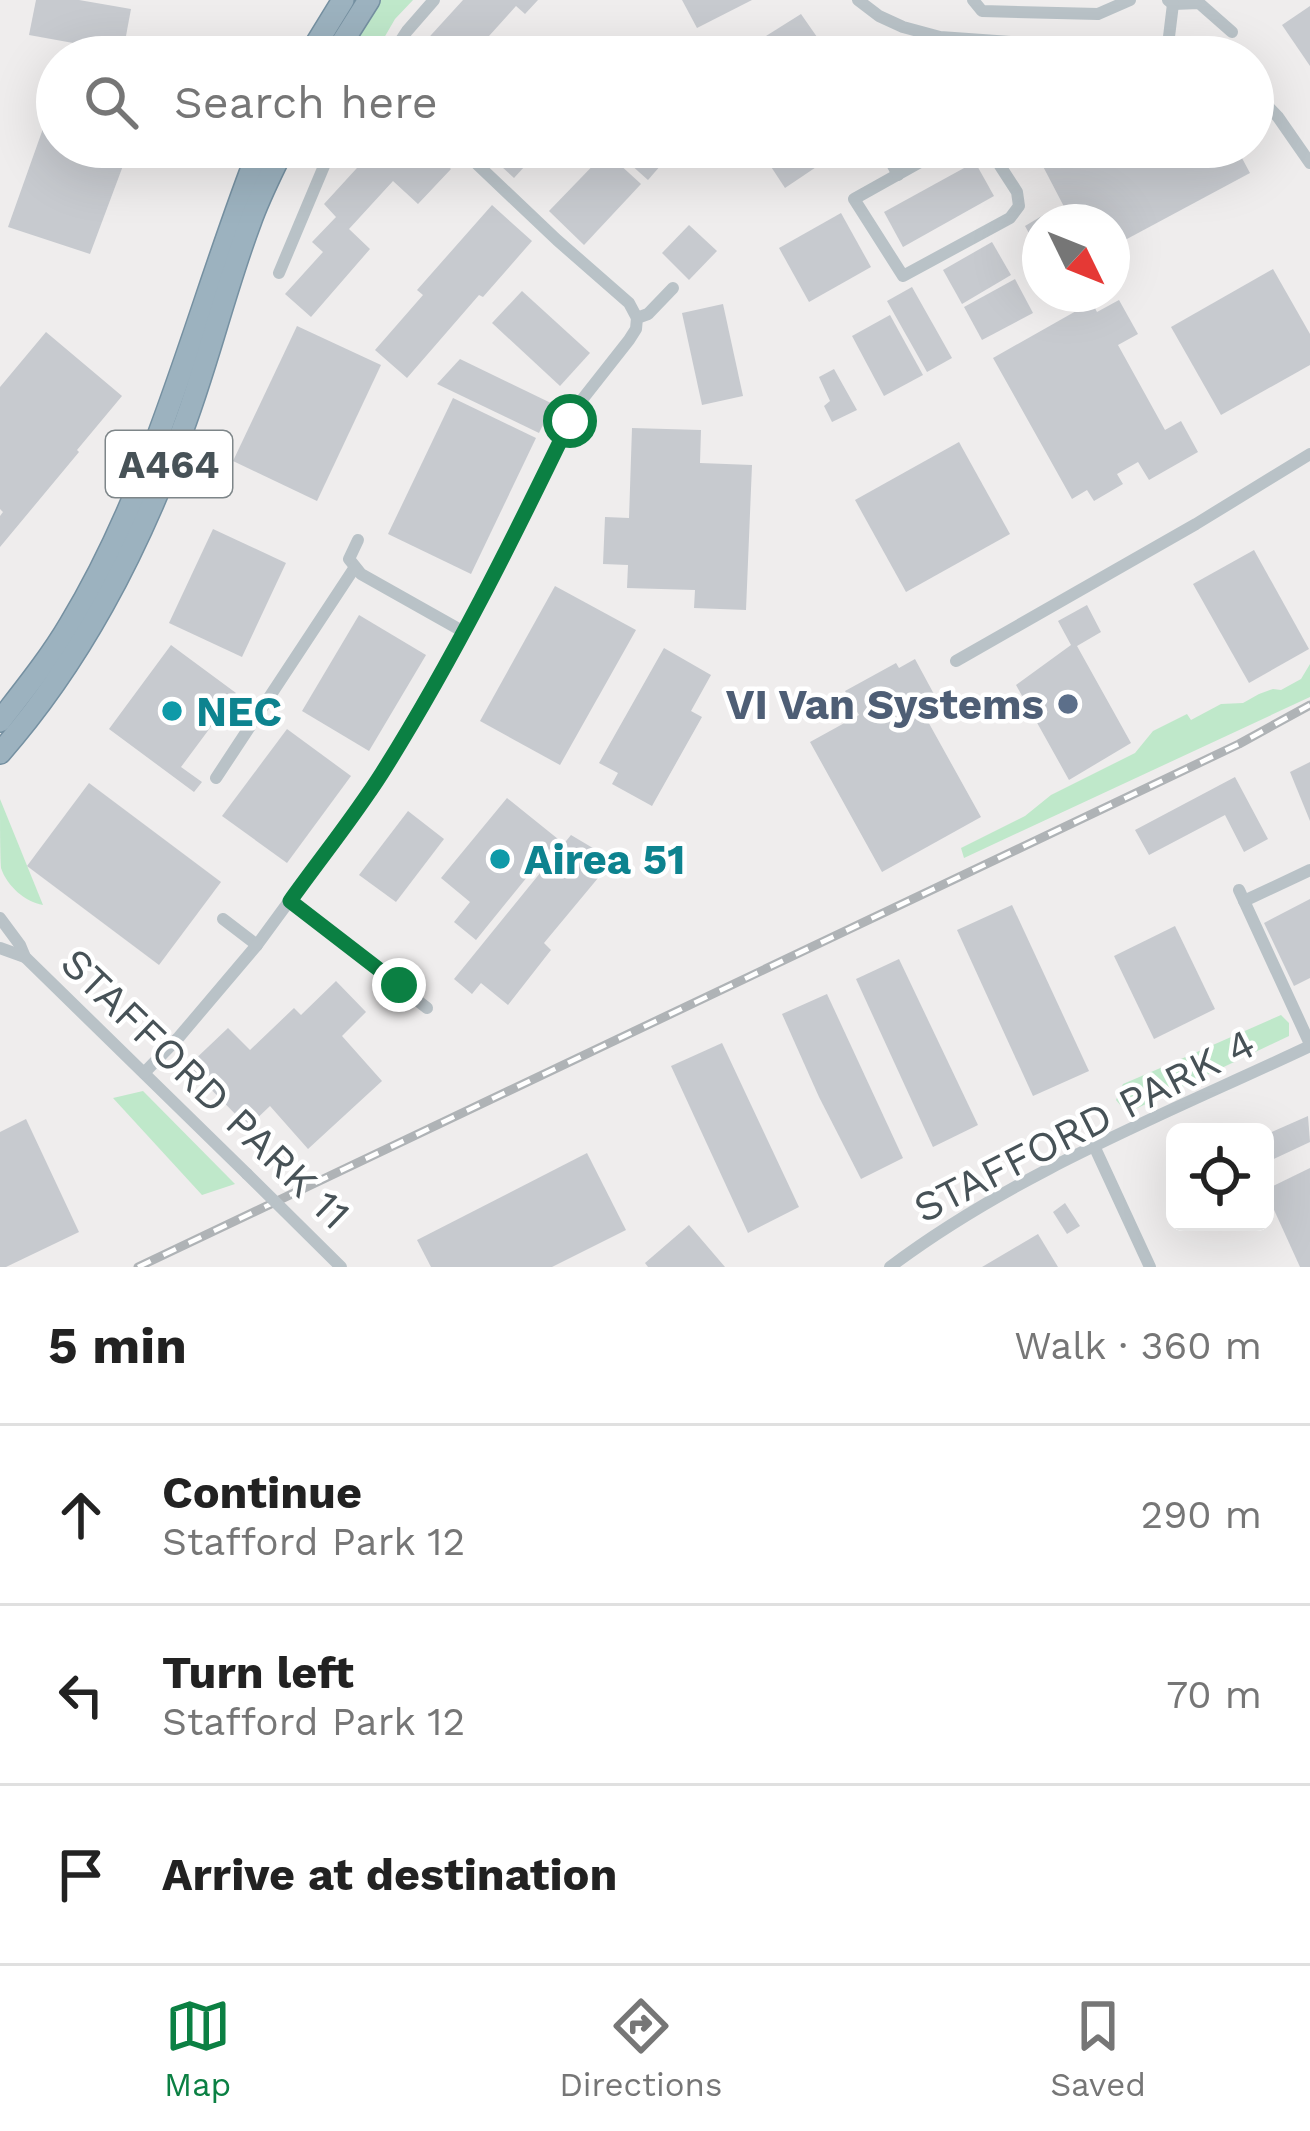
<!DOCTYPE html>
<html lang="en">
<head>
<meta charset="utf-8">
<style>
  body { margin:0; font-family:"Work Sans",sans-serif; background:#f6f6f6; color:#222 }
  .controls { position:absolute; right:36px; bottom:36px; display:grid; overflow:hidden; border-radius:18px; box-shadow:0 12px 48px #0002 }
  .controls button { width:108px; height:108px; display:grid; place-items:center; padding:0; border:0; border-bottom:3px solid #e0e0e0; background:#fff; color:#222; font:60px sans-serif }
  .compass { position:absolute; left:1022px; top:204px; width:108px; height:108px; border-radius:50%; background:#fff; box-shadow:0 12px 48px #0002; rotate:133deg }
  .stop { position:absolute; width:36px; height:36px; margin:-27px; border:9px solid #0b8043; border-radius:50%; background:#fff }
  .stop.end { background:#0b8043; border-color:#fff; box-shadow:0 3px 12px #0008 }
  .list { margin:0; padding:0; list-style:none }
  h2 { display:flex; justify-content:space-between; align-items:center; height:156px; margin:0; padding:0 48px; font-size:51px }
  h2 small { font-size:39px; font-weight:400; color:#767676 }
  .list li { display:grid; grid-template-columns:78px 1fr auto; gap:36px; align-items:center; box-sizing:border-box; height:180px; padding:0 48px; border-top:3px solid #e0e0e0 }
  .list b { display:block; font-size:45px; white-space:nowrap }
  .list p { margin:0; font-size:39px; white-space:nowrap; color:#767676 }
  .list em { font-size:39px; font-style:normal; color:#767676 }
  .icon { flex:none; width:66px; height:66px; fill:none; stroke:currentColor; stroke-width:2; stroke-linecap:round; stroke-linejoin:round }
  .map { position:relative; flex:none; width:1310px; height:1267px; overflow:hidden }
  .search { position:absolute; background:#fff; box-shadow:0 12px 48px #0002; left:36px; right:36px; top:36px; height:132px; display:flex; align-items:center; gap:30px; box-sizing:border-box; padding:0 42px; border-radius:66px; color:#767676; font-size:45px }
  .sheet { height:696px; background:#fff }
  nav { display:flex; justify-content:space-around; align-items:center; box-sizing:border-box; height:168px; border-top:3px solid #e0e0e0; background:#fff; font-size:33px; color:#767676 }
  nav a { display:grid; justify-items:center; gap:6px }
  nav .on { color:#0b8043 }
  .map>svg:first-child { display:block }
  .green { fill:#bfe8ca }
  .building { fill:#c7cacf }
  .lines { fill:none; stroke-linecap:round; stroke-linejoin:round }
  .trunk-casing { stroke:#7590a1; stroke-width:24 }
  .minor { stroke:#b9c2c7; stroke-width:12 }
  .trunk { stroke:#9cb2bf; stroke-width:21 }
  .rail-casing { stroke:#afb3b6; stroke-width:9 }
  .rail { stroke:#fff; stroke-width:4.5; stroke-dasharray:14; stroke-linecap:butt }
  .minor-bridge { stroke:#b9c2c7; stroke-width:12 }
  .route { stroke:#0b8043; stroke-width:15 }
  .service-dot { fill:#5c6f8a; stroke:#fff; stroke-width:4.5 }
  .culture-dot { fill:#0f9aa8; stroke:#fff; stroke-width:4.5 }
  .labels { text-anchor:middle; stroke-width:9; stroke-linejoin:round; paint-order:stroke }
  .shield { fill:#fff; stroke:#7e8689; stroke-width:3 }
  .shield-label { font-size:39px; font-weight:bold; fill:#475257 }
  .service-label { font-size:42px; font-weight:bold; fill:#4e5e75; stroke:#fff; text-anchor:end }
  .culture-label { font-size:42px; font-weight:bold; fill:#0d838f; stroke:#fff; text-anchor:start }
  .street-label { font-size:42px; fill:#475257; stroke:#fff }
</style>
</head>
<body>
<div class="map">
<svg width="1310" height="1267" viewBox="0 0 1310 1267">
  <rect width="100%" height="100%" fill="#efeded"/>
  <g class="green">
    <polygon points="380,0 413,0 395,19 373,57 343,57"/>
    <polygon points="1310,664 1310,697 964,858 961,848 1025,816 1051,795 1135,753 1153,731 1187,714 1191,720 1221,704 1243,703 1259,694 1273,689 1281,690 1301,679"/>
    <path d="M0 799 43 905C25 902 7 886 1 868 0 856 0 814 0 799Z"/>
    <polygon points="1281,1015 1289,1023 1289,1036 1127,1113 1116,1100 1123,1084 1172,1063 1176,1072 1184,1069 1181,1059"/>
    <polygon points="143,1091 235,1184 202,1195 113,1098"/>
  </g>
  <g class="building">
    <polygon points="36,0 79,0 131,9 123,52 29,35"/>
    <polygon points="463,0 538,0 525,14 516,6 471,56 462,47 453,57 411,57"/>
    <polygon points="682,0 752,0 697,28"/>
    <polygon points="1310,6 1310,66 1282,25"/>
    <polygon points="801,14 831,57 696,57 694,54 723,37 736,55"/>
    <polygon points="45,123 57,127 57,147 108,147 127,155 90,254 8,227"/>
    <polygon points="357,147 428,147 451,169 418,204 393,181 349,229 370,249 311,317 285,294 323,252 312,242 336,217 324,204 367,157"/>
    <polygon points="480,147 529,147 536,154 514,178"/>
    <polygon points="611,147 670,147 674,150 648,180"/>
    <polygon points="758,147 846,147 785,188"/>
    <polygon points="1043,147 1100,147 1102,152 1111,147 1236,147 1250,173 1112,247 1112,222 1072,222 1035,151"/>
    <polygon points="606,152 641,184 584,245 549,211"/>
    <polygon points="975,162 994,196 903,247 884,212"/>
    <polygon points="492,205 532,241 483,297 479,295 407,378 375,350 423,295 417,290"/>
    <polygon points="1050,211 1056,222 1040,222 1040,253 1025,226"/>
    <polygon points="841,213 871,267 809,302 779,248"/>
    <polygon points="689,225 717,251 689,280 662,253"/>
    <polygon points="992,242 1011,275 962,304 943,270"/>
    <polygon points="1273,269 1310,334 1310,365 1221,415 1171,327"/>
    <polygon points="1015,279 1033,313 982,340 964,307"/>
    <polygon points="912,287 952,358 927,372 887,301"/>
    <polygon points="522,291 590,353 560,386 492,323"/>
    <polygon points="1119,300 1138,334 1118,345 1165,430 1181,421 1198,452 1149,480 1138,462 1117,474 1123,484 1094,501 1087,490 1072,499 993,358 1092,302 1097,312"/>
    <polygon points="723,304 743,396 702,405 682,313"/>
    <polygon points="890,315 923,375 884,396 852,336"/>
    <polygon points="297,326 381,365 317,501 233,461"/>
    <polygon points="46,332 122,396 77,450 79,452 0,547 0,516 3,512 0,509 0,387"/>
    <polygon points="460,359 553,404 539,433 437,384"/>
    <polygon points="834,369 857,410 832,422 824,406 830,401 819,377"/>
    <polygon points="453,398 536,438 471,574 388,534"/>
    <polygon points="632,428 701,430 700,463 752,465 746,610 694,608 695,590 627,588 628,565 603,564 605,517 629,518"/>
    <polygon points="959,442 1010,534 906,592 855,500"/>
    <polygon points="213,529 286,563 242,657 169,623"/>
    <polygon points="1254,550 1309,649 1249,683 1193,584"/>
    <polygon points="555,586 636,630 560,765 480,721"/>
    <polygon points="1087,605 1101,632 1077,646 1131,743 1069,780 1016,685 1071,645 1058,621"/>
    <polygon points="359,615 426,655 369,751 302,711"/>
    <polygon points="171,645 236,693 181,767 202,782 194,792 109,729"/>
    <polygon points="664,648 711,675 691,711 702,717 652,806 612,784 618,773 599,763"/>
    <polygon points="915,659 942,709 926,718 981,817 882,872 810,742 859,715 845,691 896,663 899,668"/>
    <polygon points="287,729 351,776 287,863 222,816"/>
    <polygon points="1310,762 1310,821 1290,772"/>
    <polygon points="1235,777 1268,839 1244,852 1225,815 1149,855 1135,830"/>
    <polygon points="89,783 221,882 159,965 27,866"/>
    <polygon points="507,798 558,839 476,940 454,922 470,902 441,878"/>
    <polygon points="408,811 444,839 396,902 359,875"/>
    <polygon points="571,835 613,860 544,943 551,950 508,1005 481,983 472,994 454,979"/>
    <polygon points="1310,899 1310,978 1294,986 1264,923"/>
    <polygon points="1012,905 1089,1071 1033,1096 957,930"/>
    <polygon points="1175,926 1215,1009 1154,1039 1114,956"/>
    <polygon points="899,959 978,1125 933,1147 856,979"/>
    <polygon points="336,981 366,1012 342,1036 382,1081 308,1149 270,1106 248,1127 188,1066 228,1028 250,1050 294,1008 301,1015"/>
    <polygon points="827,994 903,1158 861,1179 819,1097 782,1014"/>
    <polygon points="722,1043 799,1207 748,1233 671,1066"/>
    <polygon points="1308,1116 1310,1142 1265,1163 1265,1135"/>
    <polygon points="26,1119 79,1232 6,1267 0,1267 0,1132"/>
    <polygon points="587,1153 626,1230 552,1267 431,1267 417,1240"/>
    <polygon points="1310,1168 1310,1267 1300,1267 1265,1190"/>
    <polygon points="1065,1203 1080,1226 1067,1234 1053,1212"/>
    <polygon points="689,1225 725,1267 648,1267 645,1263"/>
    <polygon points="1038,1234 1058,1267 982,1267"/>
  </g>
  <g class="lines">
    <g class="trunk-casing">
      <g id="trunk">
        <polyline points="308,57 343,0"/>
        <polyline points="333,57 369,0"/>
        <path d="M0 721C24 690 50 658 70 624 158 479 198 304 260 147"/>
        <path d="M0 753C80 662 135 555 178 442 206 371 223 295 250 223 259 197 272 172 284 147"/>
      </g>
    </g>
    <g class="minor">
      <polyline points="858,0 879,16 903,27 940,37 1167,53 1183,57"/>
      <polyline points="973,0 982,11 1098,14 1130,0"/>
      <polyline points="1168,0 1173,4 1199,3 1232,32"/>
      <polyline points="1167,53 1173,4"/>
      <polyline points="390,57 407,31 434,0"/>
      <polyline points="1253,91 1278,117 1310,163"/>
      <polyline points="459,147 557,240 629,303 637,318"/>
      <polyline points="947,147 854,199 903,276 1010,218 1019,206 1017,192 988,147"/>
      <polyline points="884,149 898,175"/>
      <polyline points="279,273 332,147"/>
      <polyline points="358,540 349,559 361,574 464,632"/>
      <polyline points="956,661 1196,524 1310,454"/>
      <polyline points="216,778 355,567"/>
      <polyline points="1239,890 1310,1044"/>
      <polyline points="290,901 427,1008"/>
      <polyline points="1244,901 1310,870"/>
      <polyline points="0,918 20,945 25,957 247,1174"/>
      <polyline points="223,919 257,945"/>
      <polyline points="0,948 25,957"/>
      <polyline points="144,1073 179,1037 257,945 380,777 464,632 581,401 629,340 636,329 637,318 648,314 673,288"/>
      <polyline points="1095,1148 1150,1267"/>
      <path d="M890 1267C1016 1172 1168 1113 1310 1046"/>
    </g>
    <use href="#trunk" class="trunk"/>
    <g class="rail-casing">
      <polyline id="rail" points="138,1267 1239,744 1310,705"/>
    </g>
    <use href="#rail" class="rail"/>
    <polyline class="minor-bridge" points="247,1174 341,1267"/>
  </g>
  <g class="lines">
    <path class="route" d="M399 985 290 901C320 859 354 817 382 773 453 660 512 541 570 421"/>
  </g>
  <circle class="service-dot" cx="1068" cy="704" r="12"/>
  <g class="culture-dot">
    <circle cx="172" cy="711" r="12"/>
    <circle cx="500" cy="859" r="12"/>
  </g>
  <g class="labels">
    <rect class="shield" x="106" y="431" width="126" height="66" rx="9"/>
    <g class="shield-label">
      <text x="169" y="478">A464</text>
    </g>
    <g class="service-label">
      <text x="1044" y="719">VI Van Systems</text>
    </g>
    <g class="culture-label">
      <text x="196" y="726">NEC</text>
      <text x="524" y="874">Airea 51</text>
    </g>
    <g class="street-label">
      <text transform="translate(206 1088) rotate(44)" y="15">STAFFORD PARK 11</text>
      <text transform="translate(1084 1125) rotate(-27)" y="15">STAFFORD PARK 4</text>
    </g>
  </g>
</svg>
<div class="controls">
<button><svg class="icon" aria-label="locate" viewBox="0 0 24 24"><circle cx="12" cy="12" r="6"/><path d="M12 2v4M12 18v4M2 12h4M18 12h4"/></svg></button>
</div>
<svg class="compass" viewBox="-18 -18 36 36"><path d="M0-13l5 13h-10z" fill="#e53935"/><path d="M0 13l5-13h-10z" fill="#767676"/></svg>
<div class="stop" style="left:570px;top:421px"></div>
<div class="stop end" style="left:399px;top:985px"></div>
<div class="search"><svg class="icon" aria-label="search" viewBox="0 0 24 24"><circle cx="10" cy="10" r="6"/><path d="M15 15l6 6"/></svg>Search here</div>
</div>
<section class="sheet">
<h2>5 min<small>Walk · 360 m</small></h2>
<ul class="list">
<li><svg class="icon" aria-label="ahead" viewBox="0 0 24 24"><path d="M12 20V5M6 11l6-6 6 6"/></svg><div><b>Continue</b><p>Stafford Park 12</p></div><em>290 m</em></li>
<li><svg class="icon" aria-label="left" viewBox="0 0 24 24"><path d="M17 20v-9H6M10 6l-5 5 5 5"/></svg><div><b>Turn left</b><p>Stafford Park 12</p></div><em>70 m</em></li>
<li><svg class="icon" aria-label="arrive" viewBox="0 0 24 24"><path d="M6 21V4h12l-3 4 3 4H6"/></svg><div><b>Arrive at destination</b></div></li>
</ul>
</section>
<nav>
<a class="on"><svg class="icon" aria-label="map" viewBox="0 0 24 24"><path d="M3 6l6-2 6 2 6-2v14l-6 2-6-2-6 2zM9 4v14M15 6v14"/></svg>Map</a>
<a><svg class="icon" aria-label="directions" viewBox="0 0 24 24"><path d="M12 3l9 9-9 9-9-9zM9 14v-3h6M13 9l2 2-2 2"/></svg>Directions</a>
<a><svg class="icon" aria-label="saved" viewBox="0 0 24 24"><path d="M7 4h10v16l-5-4-5 4z"/></svg>Saved</a>
</nav>
</body>
</html>
